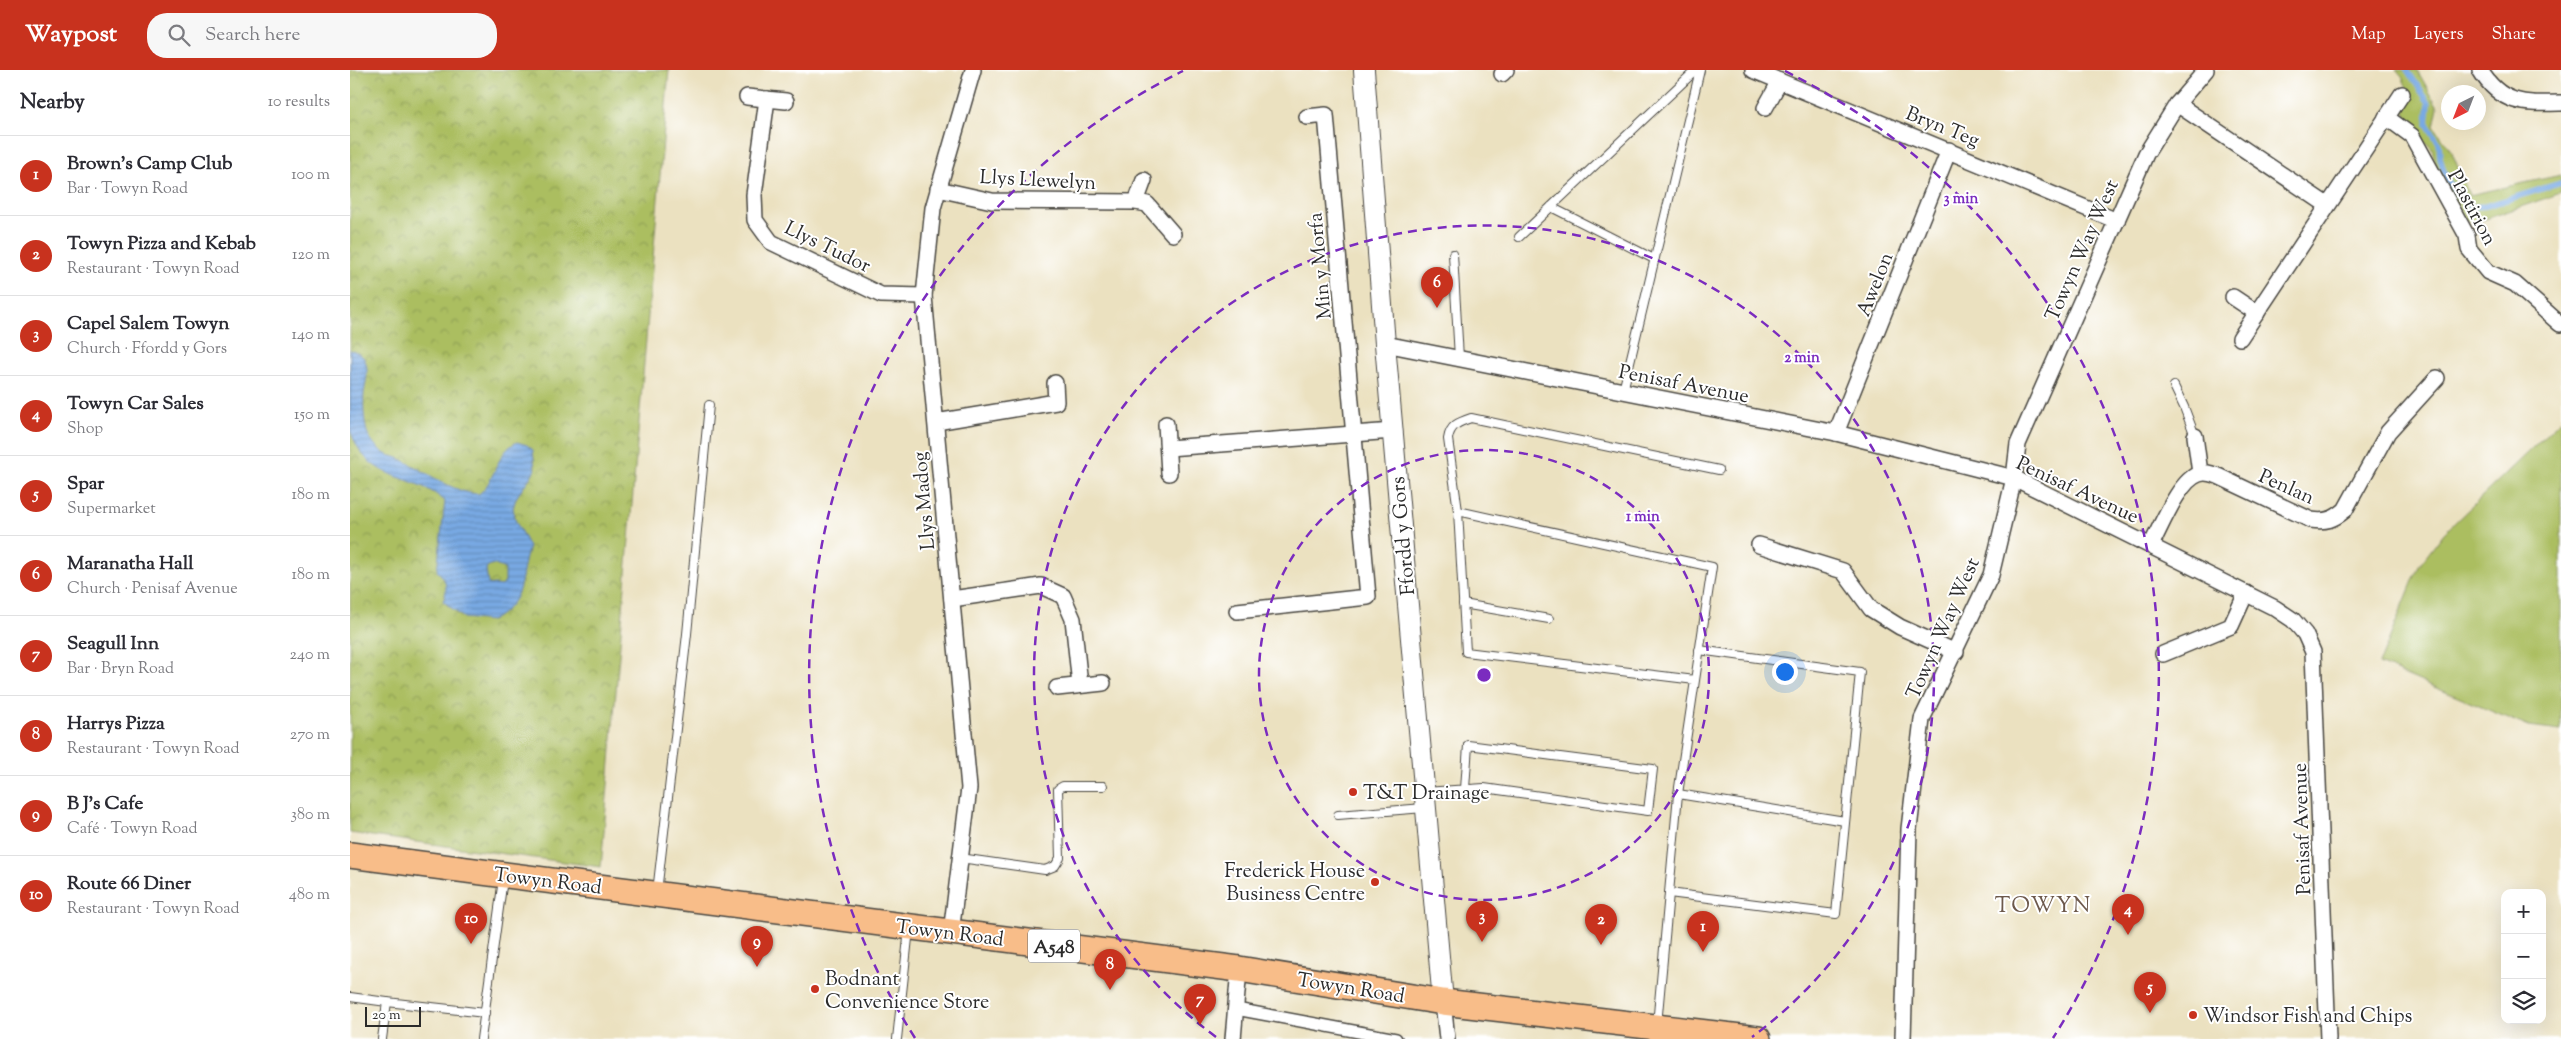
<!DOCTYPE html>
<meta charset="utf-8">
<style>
:root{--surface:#fff;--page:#f7f7f7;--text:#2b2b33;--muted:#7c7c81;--line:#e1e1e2;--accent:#c8321e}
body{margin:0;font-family:"Sorts Mill Goudy",serif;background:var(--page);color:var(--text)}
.controls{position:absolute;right:15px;bottom:15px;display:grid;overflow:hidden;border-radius:10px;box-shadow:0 5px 20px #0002}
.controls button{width:45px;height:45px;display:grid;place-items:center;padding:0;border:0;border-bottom:1px solid var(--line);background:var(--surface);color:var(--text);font:25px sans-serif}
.compass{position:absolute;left:2091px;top:15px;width:45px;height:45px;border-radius:50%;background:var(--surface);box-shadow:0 5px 20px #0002;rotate:222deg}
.scale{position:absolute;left:15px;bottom:12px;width:56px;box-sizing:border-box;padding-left:5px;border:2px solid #2b2b2b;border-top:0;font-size:14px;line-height:18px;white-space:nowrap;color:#2b2b2b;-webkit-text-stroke:4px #fff;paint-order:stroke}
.you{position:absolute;left:1434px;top:601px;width:18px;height:18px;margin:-12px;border:4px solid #fff;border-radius:50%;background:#1a73e8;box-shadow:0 0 0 8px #1a73e833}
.badge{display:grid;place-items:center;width:32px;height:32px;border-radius:50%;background:var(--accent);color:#fff;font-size:16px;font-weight:700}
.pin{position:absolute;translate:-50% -41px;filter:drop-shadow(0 1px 2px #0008)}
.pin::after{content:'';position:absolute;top:26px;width:18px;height:15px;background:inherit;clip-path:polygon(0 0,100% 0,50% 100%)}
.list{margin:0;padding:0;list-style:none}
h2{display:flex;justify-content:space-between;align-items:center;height:65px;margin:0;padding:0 20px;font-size:21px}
h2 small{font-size:16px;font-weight:400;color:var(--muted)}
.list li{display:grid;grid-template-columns:32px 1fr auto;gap:15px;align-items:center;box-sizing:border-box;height:80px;padding:0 20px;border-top:1px solid var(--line)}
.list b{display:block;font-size:19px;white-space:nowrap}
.list p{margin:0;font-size:16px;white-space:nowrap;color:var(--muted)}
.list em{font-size:16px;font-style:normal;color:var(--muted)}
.icon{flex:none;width:28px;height:28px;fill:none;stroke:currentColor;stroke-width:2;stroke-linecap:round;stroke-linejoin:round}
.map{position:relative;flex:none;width:2211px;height:969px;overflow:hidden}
header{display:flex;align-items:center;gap:30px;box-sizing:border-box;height:70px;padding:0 25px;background:var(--accent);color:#fff}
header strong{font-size:24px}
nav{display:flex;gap:28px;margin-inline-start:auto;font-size:18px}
.search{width:350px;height:45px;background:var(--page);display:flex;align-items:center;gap:12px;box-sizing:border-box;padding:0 18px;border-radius:20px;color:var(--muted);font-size:19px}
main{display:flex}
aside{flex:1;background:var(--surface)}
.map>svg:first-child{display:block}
.grass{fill:#abbe61;stroke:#6b7446}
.park{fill:url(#park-crowns);stroke:#6b7446}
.water{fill:url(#water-rules);stroke:#526a87;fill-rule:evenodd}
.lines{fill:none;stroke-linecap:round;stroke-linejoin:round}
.stream{stroke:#78a9e3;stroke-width:5.5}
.service-casing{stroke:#484641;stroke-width:10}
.pedestrian-casing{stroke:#484641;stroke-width:14}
.minor-casing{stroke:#484641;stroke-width:18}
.tertiary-casing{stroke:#484641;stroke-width:22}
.primary-casing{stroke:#484641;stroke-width:28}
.service{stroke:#fff;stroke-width:8}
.pedestrian{stroke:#fff;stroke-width:11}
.minor{stroke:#fff;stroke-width:15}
.tertiary{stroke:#fff;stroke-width:20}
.primary{stroke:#f8bd89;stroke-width:25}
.ring{fill:none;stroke:#7b2cbf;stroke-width:2.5;stroke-dasharray:9 6}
.poi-dot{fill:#c8321e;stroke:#fff;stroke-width:2}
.labels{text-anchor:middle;stroke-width:4;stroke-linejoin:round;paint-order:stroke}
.shield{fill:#fff;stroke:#6b6b6b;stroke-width:1}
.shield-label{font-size:19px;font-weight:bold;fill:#2b2b2b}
.street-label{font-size:20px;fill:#2b2b2b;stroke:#fff}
.poi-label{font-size:20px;fill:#2b2b2b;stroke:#fff;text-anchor:start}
.quarter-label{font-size:22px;letter-spacing:1px;fill:#6d594c;stroke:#fff}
.centre{fill:#7b2cbf;stroke:#fff;stroke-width:2.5}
.ring-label{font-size:15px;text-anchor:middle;font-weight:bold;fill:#7b2cbf;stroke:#fff;stroke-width:4;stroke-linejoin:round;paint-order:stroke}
</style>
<header>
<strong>Waypost</strong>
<div class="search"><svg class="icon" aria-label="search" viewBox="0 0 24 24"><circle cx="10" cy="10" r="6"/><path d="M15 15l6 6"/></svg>Search here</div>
<nav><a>Map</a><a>Layers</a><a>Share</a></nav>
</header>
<main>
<aside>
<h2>Nearby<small>10 results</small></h2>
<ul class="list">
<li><span class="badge">1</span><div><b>Brown's Camp Club</b><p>Bar · Towyn Road</p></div><em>100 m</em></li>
<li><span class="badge">2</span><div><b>Towyn Pizza and Kebab</b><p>Restaurant · Towyn Road</p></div><em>120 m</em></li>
<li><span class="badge">3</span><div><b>Capel Salem Towyn</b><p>Church · Ffordd y Gors</p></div><em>140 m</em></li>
<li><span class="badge">4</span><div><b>Towyn Car Sales</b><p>Shop</p></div><em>150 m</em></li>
<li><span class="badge">5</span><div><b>Spar</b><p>Supermarket</p></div><em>180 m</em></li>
<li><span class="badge">6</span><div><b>Maranatha Hall</b><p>Church · Penisaf Avenue</p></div><em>180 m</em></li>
<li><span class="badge">7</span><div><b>Seagull Inn</b><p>Bar · Bryn Road</p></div><em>240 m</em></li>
<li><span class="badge">8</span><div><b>Harrys Pizza</b><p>Restaurant · Towyn Road</p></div><em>270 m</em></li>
<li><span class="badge">9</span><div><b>B J's Cafe</b><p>Café · Towyn Road</p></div><em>380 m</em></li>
<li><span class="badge">10</span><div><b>Route 66 Diner</b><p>Restaurant · Towyn Road</p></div><em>480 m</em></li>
</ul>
</aside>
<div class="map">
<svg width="2211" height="969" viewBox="0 0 2211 969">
<defs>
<pattern id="park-crowns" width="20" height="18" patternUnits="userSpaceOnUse" patternTransform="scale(1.25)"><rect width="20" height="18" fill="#abbe61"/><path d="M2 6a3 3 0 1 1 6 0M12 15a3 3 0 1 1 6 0" fill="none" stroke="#8b9b50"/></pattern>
<pattern id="water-rules" width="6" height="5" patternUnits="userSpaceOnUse" patternTransform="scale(1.25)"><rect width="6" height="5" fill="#78a9e3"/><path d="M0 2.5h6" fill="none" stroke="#638ab8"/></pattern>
</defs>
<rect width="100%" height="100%" fill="#fff"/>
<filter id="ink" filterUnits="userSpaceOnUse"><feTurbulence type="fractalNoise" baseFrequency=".02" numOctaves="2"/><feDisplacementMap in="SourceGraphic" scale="10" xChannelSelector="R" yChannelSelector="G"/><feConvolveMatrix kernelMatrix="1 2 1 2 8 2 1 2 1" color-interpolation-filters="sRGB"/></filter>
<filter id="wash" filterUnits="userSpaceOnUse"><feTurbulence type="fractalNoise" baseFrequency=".0096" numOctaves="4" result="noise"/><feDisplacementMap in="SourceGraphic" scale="20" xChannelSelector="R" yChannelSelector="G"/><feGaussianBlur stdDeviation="1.12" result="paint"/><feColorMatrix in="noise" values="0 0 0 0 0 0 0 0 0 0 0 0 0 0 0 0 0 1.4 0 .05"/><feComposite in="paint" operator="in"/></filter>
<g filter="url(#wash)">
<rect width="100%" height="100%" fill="#ebe1c0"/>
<g class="grass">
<path d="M2046,0H2067L2088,37L2084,56L2102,82L2119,125L2211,105V123L2127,152L2115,151L2087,103L2082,79L2062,58L2056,46L2054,36L2061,26L2052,7Z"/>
<path d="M2211,350V661L2179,657L2029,594L2069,496L2094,463Z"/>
</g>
<path class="park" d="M0,0H319L251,797L0,763Z"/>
<path class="water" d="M0,280C23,285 17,306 14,323C13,335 14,351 17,362C20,370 27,378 34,383C38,386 43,386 48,388C71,398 104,424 129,424C147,409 145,383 167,372L177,375L183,380L185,400L166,428L163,438L166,452L179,477C168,510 177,530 141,551L114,548L93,531C98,519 97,509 87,501L95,431C58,399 18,415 0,359ZM143,494L155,499V512L152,516L138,514L136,500L138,496Z"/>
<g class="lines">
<path class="stream" d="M2057,0L2079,33L2077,54L2089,73L2090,88L2096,108L2110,129L2122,137L2136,136L2211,113"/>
</g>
</g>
<g filter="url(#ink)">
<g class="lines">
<defs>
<g id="service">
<path d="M1201,137L1304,189"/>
<path d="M1169,167L1346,0"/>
<path d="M1103,184L1109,288"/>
<path d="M1824,316L1834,337L1845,366"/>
<path d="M1273,321L1350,0"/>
<path d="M1108,441L1098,369C1100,355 1109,352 1121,348L1369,400"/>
<path d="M1113,534L1199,549"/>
<path d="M1075,722L1134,718L1298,741L1303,699L1118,675L1115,719"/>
<path d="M1328,724L1495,751"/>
<path d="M988,745L1074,738"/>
<path d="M610,788L695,800L705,796L710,788L708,719L713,716H753"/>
<path d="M307,822L337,564L359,335"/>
<path d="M1319,823L1486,844L1510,602L1349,580"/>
<path d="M0,927L37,932L32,969"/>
<path d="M37,932L135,943"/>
<path d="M1307,955L1328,724L1362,497L1108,441L1116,582L1345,610"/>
<path d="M131,969L153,809"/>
<path d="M547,969L559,859"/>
</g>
<path id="pedestrian" d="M886,939L1046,969"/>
<g id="minor">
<path d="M1403,0L1767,151"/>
<path d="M2130,0C2151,35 2174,34 2211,33"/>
<path d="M1152,4L1156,0"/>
<path d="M397,27L436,31"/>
<path d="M417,29L404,125L405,150L421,172L531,225L574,226"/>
<path d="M1827,34L1977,135"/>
<path d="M1415,38L1430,11"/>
<path d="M2036,47L2062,66L2117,166L2119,179L2138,202L2165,214L2210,254"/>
<path d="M588,119L642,131L786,132L797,134L823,164"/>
<path d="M786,132L794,110"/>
<path d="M1883,227L1907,243"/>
<path d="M1890,268L2052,24"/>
<path d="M1035,274L1486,363L1664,408L1925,538L1943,550L1955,564L1963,582L1978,969"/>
<path d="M586,352L706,332L705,313"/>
<path d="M816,354L819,403"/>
<path d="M1486,363L1599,80"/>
<path d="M1845,366L1850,403"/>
<path d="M818,378L1043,361"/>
<path d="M1409,475L1493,501L1521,539L1550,557L1606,582"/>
<path d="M1801,475C1811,457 1829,410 1849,404C1856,401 1862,404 1868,406L1961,450C1976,452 1983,450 1995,440L2038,362L2087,308"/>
<path d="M602,529L691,516L713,526L723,549L730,615"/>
<path d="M887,541L1018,527L976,45L957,47"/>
<path d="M1813,584L1881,556L1896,523"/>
<path d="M707,618L753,613"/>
<path d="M601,863L619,718L574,226L583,138L623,0"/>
<path d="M1093,932L1097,969"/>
<path d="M883,969L889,899"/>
<path d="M1553,969L1559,759L1572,649L1641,505L1664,408L1668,374L1796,84L1827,34L1856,0"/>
</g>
<path id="tertiary" d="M1014,0L1035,274L1093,932"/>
<path id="primary" d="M0,785L889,899L1093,932L1408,969"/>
</defs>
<use href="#service" class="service-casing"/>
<use href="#pedestrian" class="pedestrian-casing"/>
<use href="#minor" class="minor-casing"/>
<use href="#tertiary" class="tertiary-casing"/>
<use href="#primary" class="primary-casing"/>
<use href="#service" class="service"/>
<use href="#pedestrian" class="pedestrian"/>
<use href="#minor" class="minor"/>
<use href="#tertiary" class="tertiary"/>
<use href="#primary" class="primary"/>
</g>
</g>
<g class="ring">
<circle cx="1134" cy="605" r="225"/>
<path d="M866 967A450 450 0 1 1 1402 967"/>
<path d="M565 968A675 675 0 0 1 833 1M1435 1A675 675 0 0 1 1703 968"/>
</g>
<g class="poi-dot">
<circle cx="1003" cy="722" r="5"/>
<circle cx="1025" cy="812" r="5"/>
<circle cx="465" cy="919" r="5"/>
<circle cx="1843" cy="945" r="5"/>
</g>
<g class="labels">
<rect class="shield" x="678" y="859.5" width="52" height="33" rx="4"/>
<g class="shield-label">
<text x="704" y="883">A548</text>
</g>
<g class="street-label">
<text transform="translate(1593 56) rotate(22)" y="7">Bryn Teg</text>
<text transform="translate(688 109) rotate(3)" y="7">Llys Llewelyn</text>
<text transform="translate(2123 137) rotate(62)" y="7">Plastirion</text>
<text transform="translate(478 176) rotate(26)" y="7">Llys Tudor</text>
<text transform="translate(1731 180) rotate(-66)" y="7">Towyn Way West</text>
<text transform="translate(969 196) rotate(-95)" y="7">Min y Morfa</text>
<text transform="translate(1524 214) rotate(-68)" y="7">Awelon</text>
<text transform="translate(1334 313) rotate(11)" y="7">Penisaf Avenue</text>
<text transform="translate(1937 416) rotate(24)" y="7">Penlan</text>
<text transform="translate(1728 419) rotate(25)" y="7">Penisaf Avenue</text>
<text transform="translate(573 431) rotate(-95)" y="7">Llys Madog</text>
<text transform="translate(1052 466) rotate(-95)" y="7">Ffordd y Gors</text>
<text transform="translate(1592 558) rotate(-66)" y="7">Towyn Way West</text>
<text transform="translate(1951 759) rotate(-92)" y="7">Penisaf Avenue</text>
<text transform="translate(198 810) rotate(7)" y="7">Towyn Road</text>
<text transform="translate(600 862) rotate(7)" y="7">Towyn Road</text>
<text transform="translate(1001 917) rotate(9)" y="7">Towyn Road</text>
</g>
<g class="poi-label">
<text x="1013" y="729">T&amp;T Drainage</text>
<text x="1015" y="807" text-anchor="end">Frederick House<tspan x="1015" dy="23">Business Centre</tspan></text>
<text x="475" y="915">Bodnant<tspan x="475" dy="23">Convenience Store</tspan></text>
<text x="1853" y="952">Windsor Fish and Chips</text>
</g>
<g class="quarter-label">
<text x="1693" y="842">TOWYN</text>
</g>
</g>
<circle cx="1134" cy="605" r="8" class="centre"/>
<g class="ring-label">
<text x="1611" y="133">3 min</text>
<text x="1452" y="292">2 min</text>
<text x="1293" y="451">1 min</text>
</g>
</svg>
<div class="controls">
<button>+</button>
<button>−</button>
<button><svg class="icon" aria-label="layers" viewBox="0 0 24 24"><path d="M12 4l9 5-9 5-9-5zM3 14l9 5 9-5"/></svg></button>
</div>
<svg class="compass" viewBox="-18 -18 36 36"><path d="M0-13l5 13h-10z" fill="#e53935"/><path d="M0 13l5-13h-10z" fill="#7c7c81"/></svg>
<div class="scale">20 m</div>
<div class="you"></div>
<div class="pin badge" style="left:1353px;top:882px">1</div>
<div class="pin badge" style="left:1251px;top:875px">2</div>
<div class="pin badge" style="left:1132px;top:872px">3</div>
<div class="pin badge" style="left:1778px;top:865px">4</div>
<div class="pin badge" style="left:1800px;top:943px">5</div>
<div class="pin badge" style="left:1087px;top:238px">6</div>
<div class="pin badge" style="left:850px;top:955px">7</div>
<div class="pin badge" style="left:760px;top:920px">8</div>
<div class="pin badge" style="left:407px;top:897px">9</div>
<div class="pin badge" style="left:121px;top:874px">10</div>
</div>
</main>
